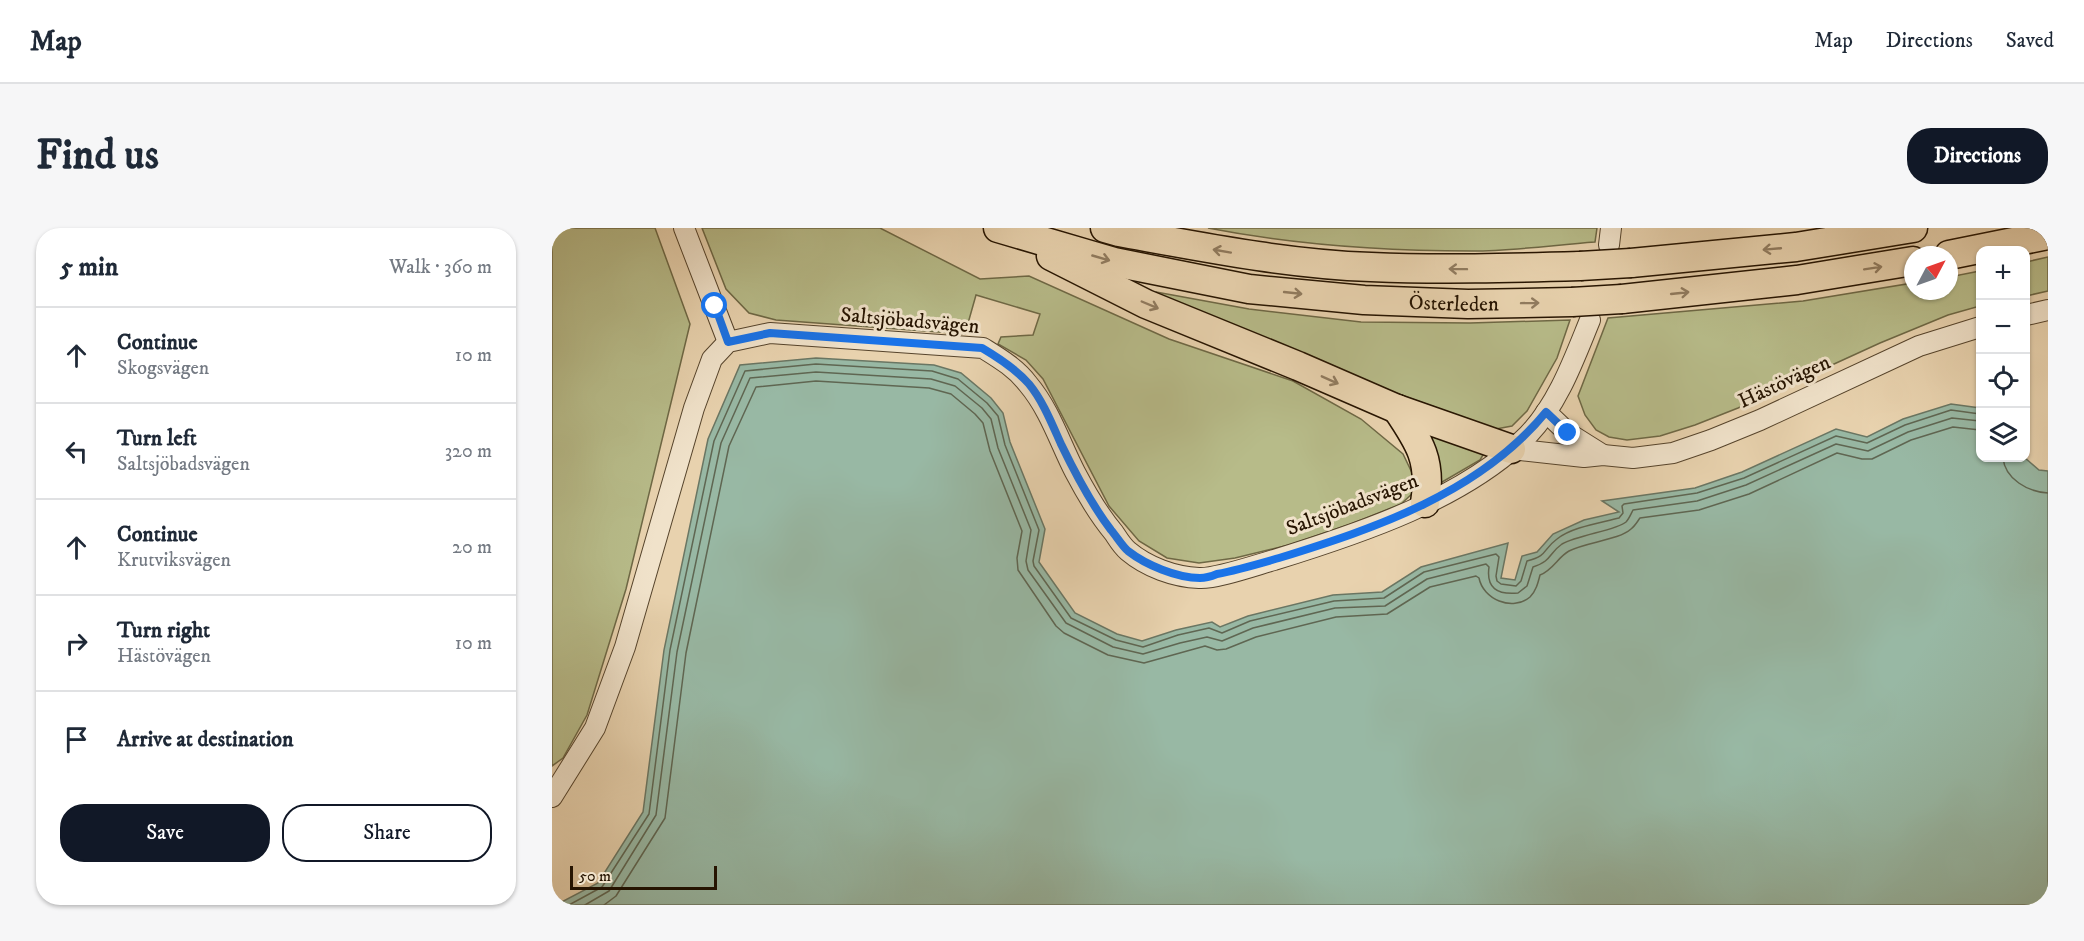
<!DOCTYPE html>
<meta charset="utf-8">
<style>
:root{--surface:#fff;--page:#f6f6f7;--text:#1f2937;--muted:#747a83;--line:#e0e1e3;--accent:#111827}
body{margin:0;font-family:"IM FELL DW Pica",serif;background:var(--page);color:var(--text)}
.controls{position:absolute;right:18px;top:18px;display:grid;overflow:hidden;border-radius:12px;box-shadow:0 2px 4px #0004}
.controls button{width:54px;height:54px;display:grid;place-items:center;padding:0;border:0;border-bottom:2px solid var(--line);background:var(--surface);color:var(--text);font:30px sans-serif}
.compass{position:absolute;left:1352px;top:18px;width:54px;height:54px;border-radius:50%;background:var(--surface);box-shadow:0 2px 4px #0004;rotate:49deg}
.scale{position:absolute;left:18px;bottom:15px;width:147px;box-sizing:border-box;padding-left:6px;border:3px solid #261401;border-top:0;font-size:16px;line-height:21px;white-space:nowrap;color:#261401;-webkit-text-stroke:4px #f0e2ca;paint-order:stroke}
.stop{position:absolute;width:18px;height:18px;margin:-14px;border:4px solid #1a73e8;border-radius:50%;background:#fff}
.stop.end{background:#1a73e8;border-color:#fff;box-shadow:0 2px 6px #0008}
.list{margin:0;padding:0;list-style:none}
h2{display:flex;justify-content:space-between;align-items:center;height:78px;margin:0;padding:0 24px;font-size:26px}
h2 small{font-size:20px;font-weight:400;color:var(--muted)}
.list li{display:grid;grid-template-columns:39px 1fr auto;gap:18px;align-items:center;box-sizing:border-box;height:96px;padding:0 24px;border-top:2px solid var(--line)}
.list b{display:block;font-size:22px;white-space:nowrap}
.list p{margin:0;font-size:20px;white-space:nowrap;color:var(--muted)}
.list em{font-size:20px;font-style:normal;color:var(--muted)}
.actions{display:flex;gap:12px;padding:18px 24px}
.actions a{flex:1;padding:14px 0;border:2px solid var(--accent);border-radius:24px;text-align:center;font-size:21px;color:var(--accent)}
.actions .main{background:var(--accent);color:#fff}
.icon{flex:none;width:33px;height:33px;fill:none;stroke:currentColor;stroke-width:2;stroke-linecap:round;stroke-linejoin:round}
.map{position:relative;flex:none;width:1496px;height:677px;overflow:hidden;border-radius:24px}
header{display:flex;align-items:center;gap:36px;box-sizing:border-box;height:84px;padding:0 30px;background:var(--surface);border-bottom:2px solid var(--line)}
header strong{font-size:28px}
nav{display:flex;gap:33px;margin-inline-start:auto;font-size:21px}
.intro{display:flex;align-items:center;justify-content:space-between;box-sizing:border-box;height:144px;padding:0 36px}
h1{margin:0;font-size:42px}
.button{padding:15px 27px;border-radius:24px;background:var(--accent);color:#fff;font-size:21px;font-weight:700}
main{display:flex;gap:36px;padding:0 36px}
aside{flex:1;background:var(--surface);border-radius:24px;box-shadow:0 2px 4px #0004}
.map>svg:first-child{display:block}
.green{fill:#b7bb89;stroke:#6e6845;stroke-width:1.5}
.water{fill:#98b8a4;stroke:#6a7663;stroke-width:1.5}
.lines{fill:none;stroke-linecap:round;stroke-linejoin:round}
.shore{stroke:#5f6652;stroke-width:1.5}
.minor-casing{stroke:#56442c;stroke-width:22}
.highway-casing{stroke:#261401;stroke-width:31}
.minor{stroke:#f0e2ca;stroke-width:20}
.highway{stroke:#e8d2ae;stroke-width:28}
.highway-bridge-casing{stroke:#261401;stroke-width:31;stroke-linecap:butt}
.highway-bridge{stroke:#e8d2ae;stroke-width:28}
.oneway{stroke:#917c60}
.route{stroke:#1a73e8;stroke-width:8}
.labels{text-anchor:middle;stroke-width:6;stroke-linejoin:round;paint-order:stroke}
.street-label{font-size:21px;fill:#261401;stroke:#f0e2ca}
</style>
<header>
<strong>Map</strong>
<nav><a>Map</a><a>Directions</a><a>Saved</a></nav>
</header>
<div class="intro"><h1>Find us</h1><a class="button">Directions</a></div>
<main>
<aside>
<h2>5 min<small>Walk · 360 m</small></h2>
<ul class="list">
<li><svg class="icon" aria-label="ahead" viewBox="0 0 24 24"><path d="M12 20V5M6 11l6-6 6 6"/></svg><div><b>Continue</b><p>Skogsvägen</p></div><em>10 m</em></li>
<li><svg class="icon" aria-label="left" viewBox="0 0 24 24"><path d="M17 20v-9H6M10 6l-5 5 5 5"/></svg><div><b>Turn left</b><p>Saltsjöbadsvägen</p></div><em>320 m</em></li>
<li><svg class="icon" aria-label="ahead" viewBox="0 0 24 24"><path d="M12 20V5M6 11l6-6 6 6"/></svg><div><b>Continue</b><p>Krutviksvägen</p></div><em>20 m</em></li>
<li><svg class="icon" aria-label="right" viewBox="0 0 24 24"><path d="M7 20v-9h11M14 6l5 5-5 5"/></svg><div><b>Turn right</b><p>Hästövägen</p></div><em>10 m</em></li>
<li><svg class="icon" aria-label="arrive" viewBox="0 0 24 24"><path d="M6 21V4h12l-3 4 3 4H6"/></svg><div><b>Arrive at destination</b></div></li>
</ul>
<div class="actions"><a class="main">Save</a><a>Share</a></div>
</aside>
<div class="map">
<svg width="1496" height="677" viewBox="0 0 1496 677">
<rect width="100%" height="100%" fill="#e8d2ae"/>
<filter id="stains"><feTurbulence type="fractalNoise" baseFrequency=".00333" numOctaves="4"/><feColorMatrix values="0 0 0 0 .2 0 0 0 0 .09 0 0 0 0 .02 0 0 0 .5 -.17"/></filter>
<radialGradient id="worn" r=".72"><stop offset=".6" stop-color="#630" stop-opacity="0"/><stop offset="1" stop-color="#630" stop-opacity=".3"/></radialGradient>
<g class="green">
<path d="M0,0H103L138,96L74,361L35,487L11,530L0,538Z"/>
<path d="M150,0H328L428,51L477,48L617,111L741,153L809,191L851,226L863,251L861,265L849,276L799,296L737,317L683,330L647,335L615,330L587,313L557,278L491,151L474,132L446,116L449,109L481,107L488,86L424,67L413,106L224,92L197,85L174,61Z"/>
<path d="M656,0H1045L1043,14C1002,17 960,23 920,23C831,23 743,17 656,0Z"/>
<path d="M1496,29V63L1474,68V34Z"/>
<path d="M1428,43V78L1396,87L1328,115L1186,180L1143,197L1108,208L1075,212L1057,209L1044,202L1033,187L1026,168L1056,90L1251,73L1361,55V63H1397V49Z"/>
<path d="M604,64L697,81L809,94L918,95L1018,92L1005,130L975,183L960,198L944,201L835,162L602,68Z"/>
<path d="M871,202L928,223L931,227L928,232L885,257Z"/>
</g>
<path class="water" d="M264,130L382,137L409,145L439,170L451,185L458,214L493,301L487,334L523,385L565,406L590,413L624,402L660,394L668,399L696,388L781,367L830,364L869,339L956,315L949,350L963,352L970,328L985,324L1001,306L1032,292L1067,284L1050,273L1143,260L1190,244L1284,201L1315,209L1351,191L1399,176L1428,180V230H1473L1487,242L1496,243V677H4L46,655L91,584L112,422L156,211L188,137Z"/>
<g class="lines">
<g class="shore">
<path d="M1451,230C1453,251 1476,264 1496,265"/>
<path d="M17,677L50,659L97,586L118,422L162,213L193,143L264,136L380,143L406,151L435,175L446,188L453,217L487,302L481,333L482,338L519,390L564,412L591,419L626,407L657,400L670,405L698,393L782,373L832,370L872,344L944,326L947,329L944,348L945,353L949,356L964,358L969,353L975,333C997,327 990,322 1005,311C1020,299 1048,295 1067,290L1071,285L1070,278L1072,276L1145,265L1192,250L1284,208L1315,215L1353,197L1399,182L1428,186"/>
<path d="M33,677L57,663L104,587L125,424L169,215L198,150L264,144L379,151L403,158L430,180L439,191L446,220L479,302L474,333L476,342L514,395L561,419L591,426L628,415L655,409L670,413L701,400L783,380L833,378L875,351L934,336L937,339C934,360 945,367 966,365L975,358L981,339C1000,333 997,325 1010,316C1026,307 1065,302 1074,294C1077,291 1079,286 1081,282L1145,273L1194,257L1284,216L1316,223L1356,204L1400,190L1428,193"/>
<path d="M52,677L64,668L113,590L134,425L177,218L204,159L264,153L377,160L399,166L423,186L431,195L438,223L470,303L465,330L466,342L504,398L512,405L556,427L592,435L653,418L665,422L674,421L704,409L784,389L835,386L878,359L924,348L927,350C931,371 960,384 978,369C984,363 986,355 988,347C1001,342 1006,329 1017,323C1034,314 1067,312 1079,301C1083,298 1085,294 1088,290L1147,282L1197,266L1285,225L1310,231H1320L1359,212L1401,199L1428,202"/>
</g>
<defs>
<g id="minor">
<path d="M132,0L176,114"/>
<path d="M1057,17L1059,0"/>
<path d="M1474,87L1496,82"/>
<path d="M994,184L1016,205L1051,227"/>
<path d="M959,221L1032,229L1051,227L1081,230L1121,225L1159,212L1208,192L1367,118L1428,99"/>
<path d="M0,569L43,500L73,419L142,180L160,131L176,114L218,105L431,120C447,130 464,140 476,156C498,182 508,215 523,244C534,265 547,287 562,305C566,311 570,318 576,323C595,339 622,349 647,350C664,351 704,337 722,332C806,306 913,271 976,207C1006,176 1022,131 1038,92"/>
</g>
<g id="highway">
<path id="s1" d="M446,0L562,34L697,61L812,72L916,76L1020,74"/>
<path d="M553,0L567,4C650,19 734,36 819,39C888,42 958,40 1028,38"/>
<path d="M1397,27L1496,7"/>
<path d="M499,28L594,76L746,138L845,181L959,221"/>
<path d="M1079,35L1244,19L1361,0"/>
<path d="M1070,71L1245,52L1361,33"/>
<path d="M845,181C868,215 880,233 873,275"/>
</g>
</defs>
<use href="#minor" class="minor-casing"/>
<use href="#highway" class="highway-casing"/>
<use href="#minor" class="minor"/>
<use href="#highway" class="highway"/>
<defs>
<g id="highway-bridge">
<path d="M1028,38L1079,35"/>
<path d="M1020,74L1070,71"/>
</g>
</defs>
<use href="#highway-bridge" class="highway-bridge-casing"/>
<use href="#highway-bridge" class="highway-bridge"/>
</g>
<defs><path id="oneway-shaft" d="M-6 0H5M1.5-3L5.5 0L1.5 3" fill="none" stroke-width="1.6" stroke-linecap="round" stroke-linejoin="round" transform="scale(1.5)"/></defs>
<g class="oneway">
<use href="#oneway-shaft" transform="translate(1220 21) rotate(175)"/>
<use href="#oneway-shaft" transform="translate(670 23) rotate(-170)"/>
<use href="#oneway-shaft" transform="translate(549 30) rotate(16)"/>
<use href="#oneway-shaft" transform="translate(1321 40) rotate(-9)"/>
<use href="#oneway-shaft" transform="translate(906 41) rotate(-179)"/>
<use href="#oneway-shaft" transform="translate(741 65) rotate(6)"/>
<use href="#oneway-shaft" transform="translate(1128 65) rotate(-6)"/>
<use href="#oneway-shaft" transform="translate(978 75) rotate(-1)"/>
<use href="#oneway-shaft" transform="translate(598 77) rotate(23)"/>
<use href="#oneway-shaft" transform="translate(778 152) rotate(24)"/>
</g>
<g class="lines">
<path class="route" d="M163,78L176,114L218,105L430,120C447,130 464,141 477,156C491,173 500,196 509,216C523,245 539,276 559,302C565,309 570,318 576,323C594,337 625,350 648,350C653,350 660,348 665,346C686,342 706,336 727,330C824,300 928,265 994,184L1016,205"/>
</g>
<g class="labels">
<g class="street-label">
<text dy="7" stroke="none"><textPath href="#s1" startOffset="464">Österleden</textPath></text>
<text transform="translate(358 92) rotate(5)" y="7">Saltsjöbadsvägen</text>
<text transform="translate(1232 153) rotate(-25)" y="7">Hästövägen</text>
<text transform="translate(800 276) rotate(-21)" y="7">Saltsjöbadsvägen</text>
</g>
</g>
<rect width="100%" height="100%" filter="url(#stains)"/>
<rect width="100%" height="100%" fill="url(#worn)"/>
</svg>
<div class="controls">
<button>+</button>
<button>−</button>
<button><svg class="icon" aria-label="locate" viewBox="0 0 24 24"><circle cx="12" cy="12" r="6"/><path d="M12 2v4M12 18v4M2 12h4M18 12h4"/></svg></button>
<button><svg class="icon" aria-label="layers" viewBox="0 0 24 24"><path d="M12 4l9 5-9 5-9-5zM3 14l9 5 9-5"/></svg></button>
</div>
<svg class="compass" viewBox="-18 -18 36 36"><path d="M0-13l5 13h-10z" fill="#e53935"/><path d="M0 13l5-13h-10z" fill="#747a83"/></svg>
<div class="scale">50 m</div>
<div class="stop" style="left:163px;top:78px"></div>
<div class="stop end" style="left:1016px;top:205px"></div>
</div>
</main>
